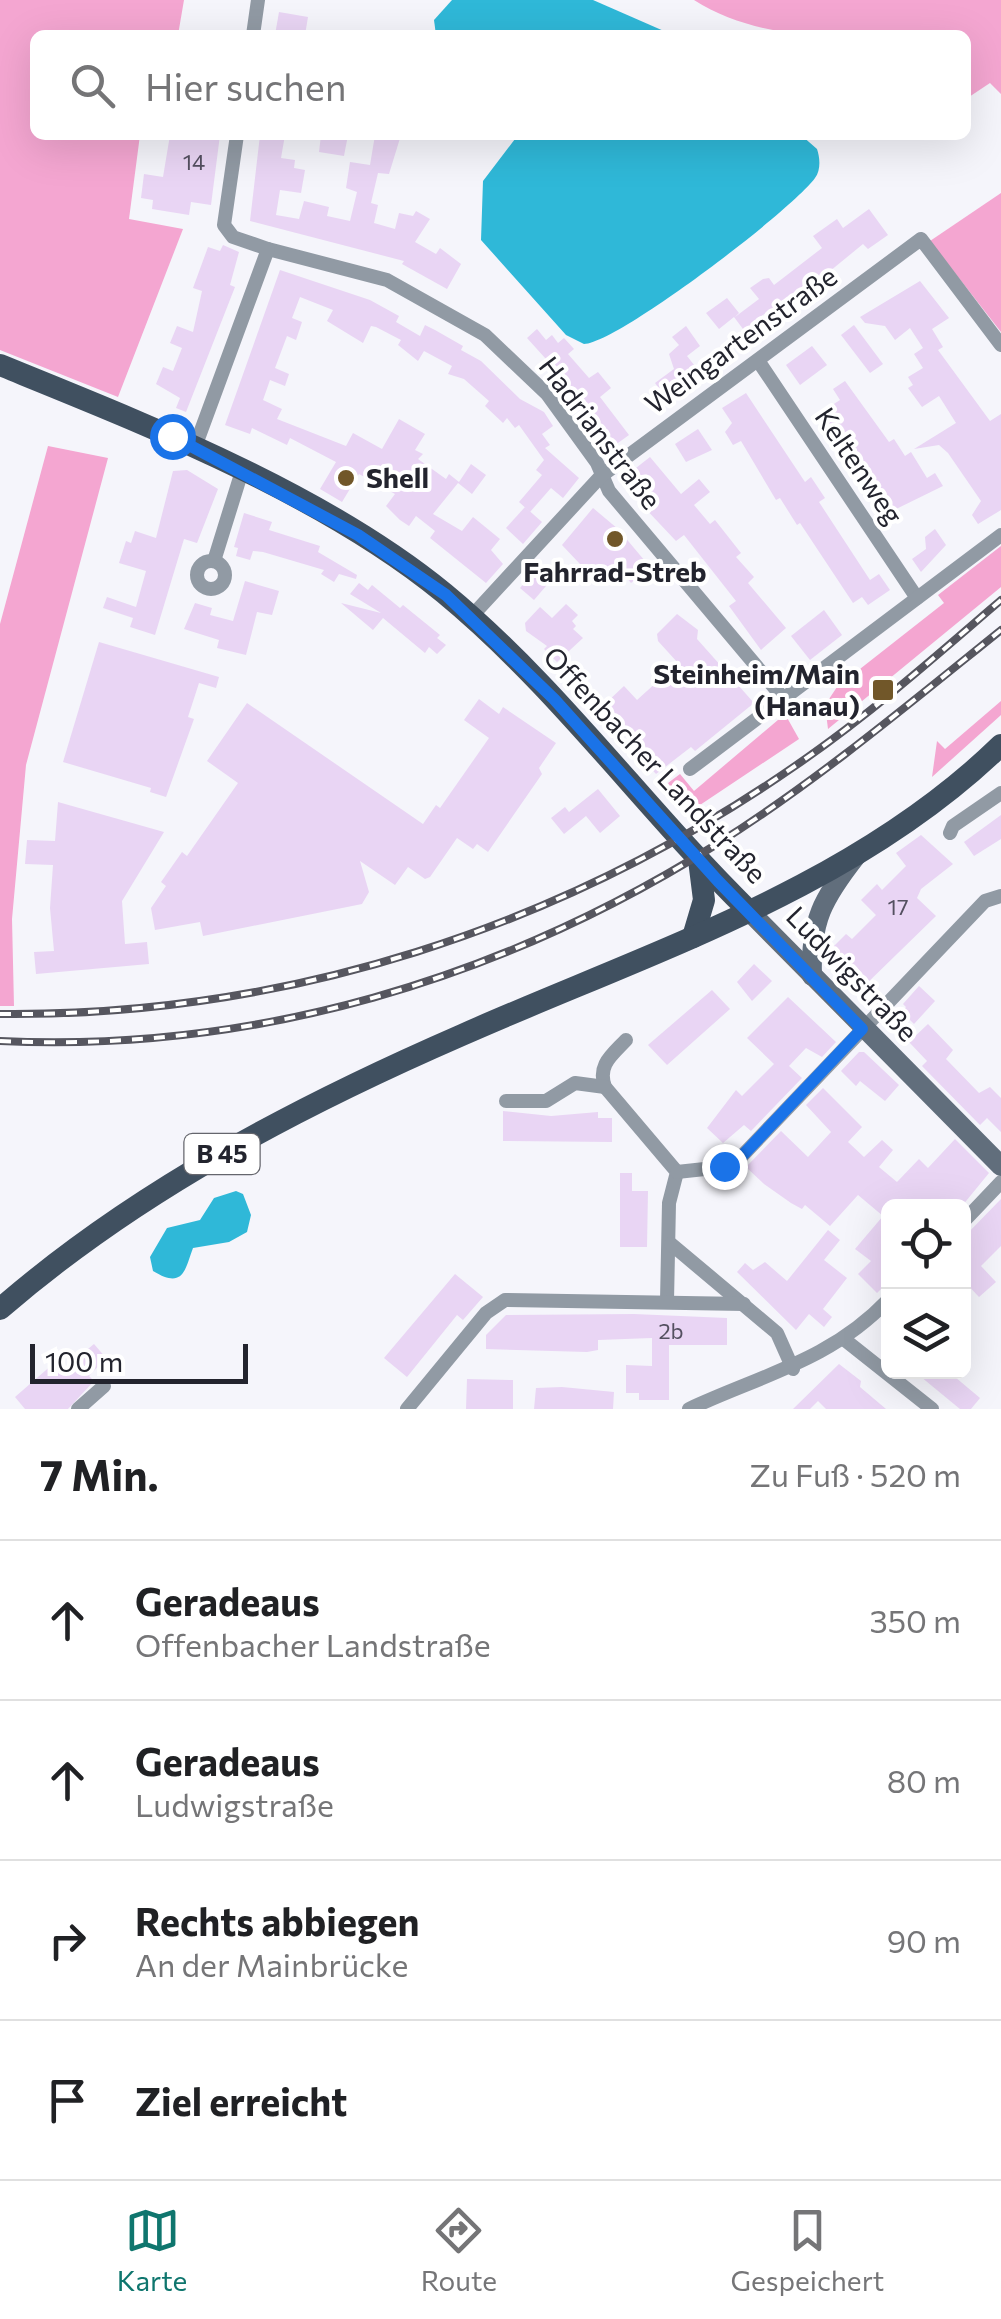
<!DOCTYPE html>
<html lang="de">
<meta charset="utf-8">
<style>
:root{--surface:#fff;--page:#f2f2f2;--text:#202124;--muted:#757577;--line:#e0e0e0;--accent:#0f766e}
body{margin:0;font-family:Commissioner,sans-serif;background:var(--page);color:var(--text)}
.controls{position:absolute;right:30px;bottom:30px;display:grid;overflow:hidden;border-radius:15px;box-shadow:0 10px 40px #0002}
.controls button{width:90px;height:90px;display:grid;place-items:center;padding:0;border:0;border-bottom:2px solid var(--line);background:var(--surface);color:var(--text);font:50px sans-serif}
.scale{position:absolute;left:30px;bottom:25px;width:218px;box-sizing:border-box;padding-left:10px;border:5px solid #23242e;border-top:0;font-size:28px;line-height:35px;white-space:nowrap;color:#23242e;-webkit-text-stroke:8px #fff;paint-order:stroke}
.stop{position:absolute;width:30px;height:30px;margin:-22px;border:8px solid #1a73e8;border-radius:50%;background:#fff}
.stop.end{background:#1a73e8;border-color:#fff;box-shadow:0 2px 10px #0008}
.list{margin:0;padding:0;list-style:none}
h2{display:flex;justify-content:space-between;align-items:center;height:130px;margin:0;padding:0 40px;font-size:42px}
h2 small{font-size:32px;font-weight:400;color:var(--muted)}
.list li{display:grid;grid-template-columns:65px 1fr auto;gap:30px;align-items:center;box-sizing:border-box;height:160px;padding:0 40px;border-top:2px solid var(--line)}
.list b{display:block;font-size:38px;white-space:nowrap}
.list p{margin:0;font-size:32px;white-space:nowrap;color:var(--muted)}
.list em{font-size:32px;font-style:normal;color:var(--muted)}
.icon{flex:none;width:55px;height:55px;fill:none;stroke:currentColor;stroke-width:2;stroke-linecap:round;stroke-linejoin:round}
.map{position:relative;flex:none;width:1001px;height:1409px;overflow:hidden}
.search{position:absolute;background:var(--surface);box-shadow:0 10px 40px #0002;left:30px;right:30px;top:30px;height:110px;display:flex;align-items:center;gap:25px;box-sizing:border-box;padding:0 35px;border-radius:15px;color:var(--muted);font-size:38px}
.sheet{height:770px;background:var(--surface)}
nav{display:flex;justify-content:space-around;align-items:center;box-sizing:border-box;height:140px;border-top:2px solid var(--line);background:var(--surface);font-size:28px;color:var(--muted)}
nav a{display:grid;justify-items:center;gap:5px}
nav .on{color:var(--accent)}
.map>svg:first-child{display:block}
.green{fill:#f4a6d1}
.water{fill:#2fb8d8}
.building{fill:#e9d5f4}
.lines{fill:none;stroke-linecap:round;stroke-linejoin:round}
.minor{stroke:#919aa4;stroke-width:14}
.secondary{stroke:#616e7c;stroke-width:20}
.primary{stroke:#405060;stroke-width:22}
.rail-casing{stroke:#56565f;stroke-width:8}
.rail{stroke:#fff;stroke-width:4;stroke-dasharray:11;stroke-linecap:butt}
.route{stroke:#1a73e8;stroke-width:12}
.poi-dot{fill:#715729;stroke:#fff;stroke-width:4}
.labels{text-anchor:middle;stroke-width:8;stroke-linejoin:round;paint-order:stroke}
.number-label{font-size:22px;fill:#545060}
.shield{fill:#fff;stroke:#65666d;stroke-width:2.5}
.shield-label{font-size:25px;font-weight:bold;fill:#23242e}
.street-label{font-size:28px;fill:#23242e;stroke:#fff}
.poi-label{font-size:28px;font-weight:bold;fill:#23242e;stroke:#fff;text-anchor:start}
</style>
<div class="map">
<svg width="1001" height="1409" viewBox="0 0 1001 1409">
<rect width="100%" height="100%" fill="#f5f5fb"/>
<g class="green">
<path d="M0,0H184L178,35H35V135H140L129,219L183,229L118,397L0,350Z"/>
<path d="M694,0H1001V94L990,83L966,99V35C877,35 773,50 694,0Z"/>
<path d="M1001,193V332L930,241Z"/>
<path d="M48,446L108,458L26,765L12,919L14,1006H0V624Z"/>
<path d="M1001,546V587L828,729L825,705L837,687L944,603L938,595Z"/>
<path d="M1001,701V715L932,777L937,741L945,749Z"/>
<path d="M785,714L799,739L688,813L668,783L680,774L694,791Z"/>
</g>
<g class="water">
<path d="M452,0H593L673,35H436L434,20Z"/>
<path d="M518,135H801L817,149C820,158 821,170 815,178C792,210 618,343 584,344L566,335L481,240L483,181Z"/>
<path d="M236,1191L243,1194L251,1215L247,1232L229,1242L193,1248C185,1269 184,1290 153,1271L150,1257L167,1228L200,1220L214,1198Z"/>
</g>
<g class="building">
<path d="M279,12L308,17L305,35H275Z"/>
<path d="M170,135H220L211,205L191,202L189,215L152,209L153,200L141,198L144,174L163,177Z"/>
<path d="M260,135H285L281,158L295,160L294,168L305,170L301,193L280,190L276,215L299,219L304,201L329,207L327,216L350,221L357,192L346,188L350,162L370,165L375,135H401L389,174L378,173L371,203L378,205L374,223L395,229L399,213L413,216L416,211L430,219L415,242L436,254L440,248L461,264L447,289L402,264L404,261L250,221Z"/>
<path d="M321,135H348L344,156L319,152Z"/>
<path d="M869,209L888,235L868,249L863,244L824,276L755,320L758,324L746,333L734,317L719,329L706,313L727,298L739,313L735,317L759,299L750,288L763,279L769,278L774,285L822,248L813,236L837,219L843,228Z"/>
<path d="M223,245L239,252L230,285L235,287L186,412L176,408L180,398L156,384L163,367L173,371L182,348L170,343L177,326L193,332L202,291L193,288L208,247L220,251Z"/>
<path d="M280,270L370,300L399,316L396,322L420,336L425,325L435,330L463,346L461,350L481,361L520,399L544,412L553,426L542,434L550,445L545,448L579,478L563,498L551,488L530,512L519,502L542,475L536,470L544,460L519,425L515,428L507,418L503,423L485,406L489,401L464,379L448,374L452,366L424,351L418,361L398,345L401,340L376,327L371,326L363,343L327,321L333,310L300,297L292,318L302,322L296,340L287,336L275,368L289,374L285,386L270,380L263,400L282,409L277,419L346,446L353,433L382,449L399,419L425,434L415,450L423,454L418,459L446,479L449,474L459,482L471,464L486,475L472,494L458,483L433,514L462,531L473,517L500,539L491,550L503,564L486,583L430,538L435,531L416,516L409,526L400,520L386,506L395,494L359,474L342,502L320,489L336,462L290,438L287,445L252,428L250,434L225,425Z"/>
<path d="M920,281L949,318L932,329L943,347L938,350L990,421L1001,414V510L978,524L972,515L981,501L948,453L939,445L914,449L956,423L939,396L922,407L908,388L913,385L908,377L923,368L914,354L923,348L910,328L895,340L885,326L865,323L860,317Z"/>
<path d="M854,325L883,364L870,373L841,335Z"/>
<path d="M686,326L700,346L687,356L698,370L679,384L687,393L655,412L648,400L662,392L655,383L674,369L669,354L679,345L672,337Z"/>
<path d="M537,329L546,340L552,335L558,343L564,338L574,349L568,354L589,378L598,372L611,388L600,397L629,435L611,448L586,415L592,410L527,338Z"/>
<path d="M812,346L827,365L800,385L786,365Z"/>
<path d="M845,381L889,442L894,439L905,456L911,452L927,478L935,473L943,486L888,513L821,418L820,413L840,400L833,389Z"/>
<path d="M746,393L805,482L811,477L825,498L819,502L870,580L879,574L890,590L868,605L862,597L853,603L800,523L797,525L780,498L776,500L741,441L733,445L725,432L732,423L722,408Z"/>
<path d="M698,429L712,450L686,462L675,444Z"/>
<path d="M650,457L681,494L699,479L710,492L694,505L710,524L715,520L741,553L736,557L754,577L748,583L786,628L761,650L729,606L736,601L684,535L676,541L642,505L647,501L627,475Z"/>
<path d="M187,470L218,489L197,543L184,539L155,635L130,627L133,618L103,608L107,597L136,607L146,571L119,563L126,541L131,543L135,531L156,538L173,471Z"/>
<path d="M525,507L542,522L523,544L506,528Z"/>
<path d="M593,508L618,529L650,567L631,583L617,566L597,582L562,545Z"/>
<path d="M244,513L272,522L269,530L320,546L318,552L357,575L356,579L339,574L334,582L321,574L324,570L263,552L253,551L250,560L236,556L238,548L234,547Z"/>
<path d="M935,529L946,545L921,572L912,559L926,549L925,537Z"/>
<path d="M538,567L552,579L534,600L520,588Z"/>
<path d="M245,581L279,591L272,615L257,612L246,655L217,648L219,640L184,629L195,603L212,608L210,615L233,621Z"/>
<path d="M359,583L368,590L372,585L400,608L403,605L440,635L437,638L446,645L437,654L429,647L425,653L383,618L373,630L341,603L381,613L350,594Z"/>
<path d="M566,604L578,615L572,621L576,626L573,629L583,638L557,662L544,649L547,646L526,631L525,623L540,607L552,618Z"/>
<path d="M824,610L842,635L810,660L791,636Z"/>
<path d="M677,614L698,630L697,639L754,703L695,751L691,747L656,774L645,762L649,752L605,704L624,686L637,700L678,663L658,641L657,634Z"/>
<path d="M99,642L219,677L216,688L199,683L188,717L194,719L166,797L150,792L151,788L63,762Z"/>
<path d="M479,699L499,714L503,707L556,743L539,768L542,774L488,852L477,844L473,849L457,838L430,877L425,879L408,867L395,885L360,861L369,892L362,904L203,936L200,922L155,930L151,908L166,886L161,882L182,852L187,856L238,783L207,761L247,703L423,824L436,805L440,808L489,738L464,720Z"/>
<path d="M598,789L620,816L600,833L586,816L564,834L551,818L565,807L569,812Z"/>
<path d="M58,802L164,832L122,901L125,944L147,942L149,964L36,974L34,952L54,951L50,908L53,865L25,864L27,840L55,841Z"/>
<path d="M1001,815V839L974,856L964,842Z"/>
<path d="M921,835L953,864L921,889L917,898L936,916L859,991L838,971L847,963L832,948L846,934L852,939L876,915L861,900L877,884L882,890L906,866L896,853Z"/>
<path d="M754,964L772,981L752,1001L737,982Z"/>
<path d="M919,986L935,1001L914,1024L902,1012L906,1007L903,1004Z"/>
<path d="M712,990L730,1009L667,1065L648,1045Z"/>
<path d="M788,997L836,1042L822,1057L806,1048L789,1066L802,1078L751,1131L744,1125L723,1143L707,1128L736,1090L742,1096L774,1064L747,1038Z"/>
<path d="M928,1024L953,1050L946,1059L979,1093L990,1087L1001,1098V1132L987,1118L980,1125L922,1066L927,1061L909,1042Z"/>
<path d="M859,1052H864L899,1085L885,1101L860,1081L856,1086L841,1071Z"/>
<path d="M823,1088L862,1127L848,1142L864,1157L882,1140L893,1150L879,1167L897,1182L919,1159L928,1168L955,1139L989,1173L962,1206H888V1244L881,1258L888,1265V1282L877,1293L858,1274L871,1261L855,1249L883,1216L858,1195L830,1226L805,1205L802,1209L791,1203L764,1184L746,1167L781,1131L808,1157L831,1132L806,1105Z"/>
<path d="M503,1111L551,1116L598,1112V1118H612V1142L503,1141Z"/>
<path d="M620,1173H632V1191H648L647,1247H620Z"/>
<path d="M1001,1199V1246L981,1266L996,1282L979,1297L964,1281V1237Z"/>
<path d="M828,1230L840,1240L824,1260L847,1278L823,1309L832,1317L824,1327L809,1314L796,1330L737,1272L745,1263L753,1270L765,1262L787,1281Z"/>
<path d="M455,1274L483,1297L463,1320L457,1315L407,1377L384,1358Z"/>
<path d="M634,1314L727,1318V1345H669V1400H639V1393H626V1365L652,1366V1338L598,1340V1350L587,1352L486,1349V1335L506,1315Z"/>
<path d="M94,1344L106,1358L89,1376L94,1381L68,1409H25L15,1397L53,1364L59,1373Z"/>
<path d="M839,1364L861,1381L860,1387L886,1409H826L818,1401L810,1409H793Z"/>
<path d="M915,1372H949L980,1398L971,1409H960Z"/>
<path d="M467,1379L513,1380V1409H466Z"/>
<path d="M562,1387L614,1392L613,1409H534L536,1388Z"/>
</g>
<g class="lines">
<g class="minor">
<path d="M253,35L258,0"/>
<path d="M268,249L387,280L485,335L547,394L597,463L609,491L784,699"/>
<path d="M759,362L917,598"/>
<path d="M195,447L268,249L233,237L224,225L237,135"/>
<circle cx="211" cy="575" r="14"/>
<path d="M214,561L242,471"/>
<path d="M471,617L601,476L921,239L1001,345"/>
<path d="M690,769L1001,535"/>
<path d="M950,833L953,826L1001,793"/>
<path d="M626,1040C612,1055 597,1065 605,1087L677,1172L669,1203L667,1301"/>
<path d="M506,1101H546L575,1083L605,1087"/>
<path d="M677,1172L714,1168L741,1157L985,901L1001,896"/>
<path d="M964,1221L1001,1182"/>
<path d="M671,1244L777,1333L793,1369"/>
<path d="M845,1340L932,1409"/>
<path d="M78,1409L104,1386"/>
<path d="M407,1409L486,1313L505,1300L744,1304"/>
<path d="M689,1409C762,1375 831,1360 888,1300"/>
</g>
<g class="secondary">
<path d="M749,911L1001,1166"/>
<path d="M812,976C810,921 823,898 856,856"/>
</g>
<g class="primary">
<path d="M0,365C145,424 322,493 444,593C558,687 644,808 749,911"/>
<path d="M693,937L704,900L699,860"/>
<path d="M0,1309C136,1191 299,1106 462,1035C647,953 853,889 1001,745"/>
</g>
<defs>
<g id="rail">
<path d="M0,1014C285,1017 561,928 795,766C868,716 934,658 1001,600"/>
<path d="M0,1041C255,1053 502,979 717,844C817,781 909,704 1001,630"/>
</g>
</defs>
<use href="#rail" class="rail-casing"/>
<use href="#rail" class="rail"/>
</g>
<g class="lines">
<path class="route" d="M172,436L358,535L446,595L554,699L718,881L862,1029L741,1157L724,1166"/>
</g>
<g class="poi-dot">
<circle cx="346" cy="478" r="10"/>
<circle cx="615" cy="539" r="10"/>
<rect x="871" y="678" width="24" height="24" rx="5"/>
</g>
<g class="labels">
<g class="number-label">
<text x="194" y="170">14</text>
<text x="898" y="915">17</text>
<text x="671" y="1339">2b</text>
</g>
<rect class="shield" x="184.5" y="1134" width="75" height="40" rx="8"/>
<g class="shield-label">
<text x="222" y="1163">B 45</text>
</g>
<g class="street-label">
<text transform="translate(741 340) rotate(-36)" y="10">Weingartenstraße</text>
<text transform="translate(600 433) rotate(53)" y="10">Hadrianstraße</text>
<text transform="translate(859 466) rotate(56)" y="10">Keltenweg</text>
<text transform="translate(655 765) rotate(47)" y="10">Offenbacher Landstraße</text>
<text transform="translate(852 974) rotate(46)" y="10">Ludwigstraße</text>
</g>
<g class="poi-label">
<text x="366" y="488">Shell</text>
<text x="615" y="582" text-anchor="middle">Fahrrad-Streb</text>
<text x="860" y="684" text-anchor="end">Steinheim/Main<tspan x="860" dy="32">(Hanau)</tspan></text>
</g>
</g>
</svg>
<div class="controls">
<button><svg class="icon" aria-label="locate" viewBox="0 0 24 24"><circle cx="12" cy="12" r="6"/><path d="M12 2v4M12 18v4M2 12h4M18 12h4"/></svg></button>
<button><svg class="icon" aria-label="layers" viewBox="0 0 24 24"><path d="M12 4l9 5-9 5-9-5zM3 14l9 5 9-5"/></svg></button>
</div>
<div class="scale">100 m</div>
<div class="stop" style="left:172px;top:436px"></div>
<div class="stop end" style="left:724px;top:1166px"></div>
<div class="search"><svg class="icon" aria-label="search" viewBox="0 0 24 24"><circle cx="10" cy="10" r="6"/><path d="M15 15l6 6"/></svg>Hier suchen</div>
</div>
<section class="sheet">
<h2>7 Min.<small>Zu Fuß · 520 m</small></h2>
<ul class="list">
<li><svg class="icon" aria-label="ahead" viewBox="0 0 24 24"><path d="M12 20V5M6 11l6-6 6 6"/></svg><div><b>Geradeaus</b><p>Offenbacher Landstraße</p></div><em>350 m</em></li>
<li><svg class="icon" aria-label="ahead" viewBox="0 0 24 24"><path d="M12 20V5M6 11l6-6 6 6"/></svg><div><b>Geradeaus</b><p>Ludwigstraße</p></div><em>80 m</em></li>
<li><svg class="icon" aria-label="right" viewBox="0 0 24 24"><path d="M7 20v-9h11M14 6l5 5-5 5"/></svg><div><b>Rechts abbiegen</b><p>An der Mainbrücke</p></div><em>90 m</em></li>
<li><svg class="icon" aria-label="arrive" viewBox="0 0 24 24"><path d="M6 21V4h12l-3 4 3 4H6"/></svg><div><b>Ziel erreicht</b></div></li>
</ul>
</section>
<nav>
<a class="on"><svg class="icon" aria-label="map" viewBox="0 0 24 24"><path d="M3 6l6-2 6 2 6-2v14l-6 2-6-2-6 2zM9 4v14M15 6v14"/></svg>Karte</a>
<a><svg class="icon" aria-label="directions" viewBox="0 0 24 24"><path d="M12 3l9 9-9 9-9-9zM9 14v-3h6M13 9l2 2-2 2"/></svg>Route</a>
<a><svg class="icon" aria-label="saved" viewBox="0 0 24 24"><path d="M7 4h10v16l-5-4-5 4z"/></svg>Gespeichert</a>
</nav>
